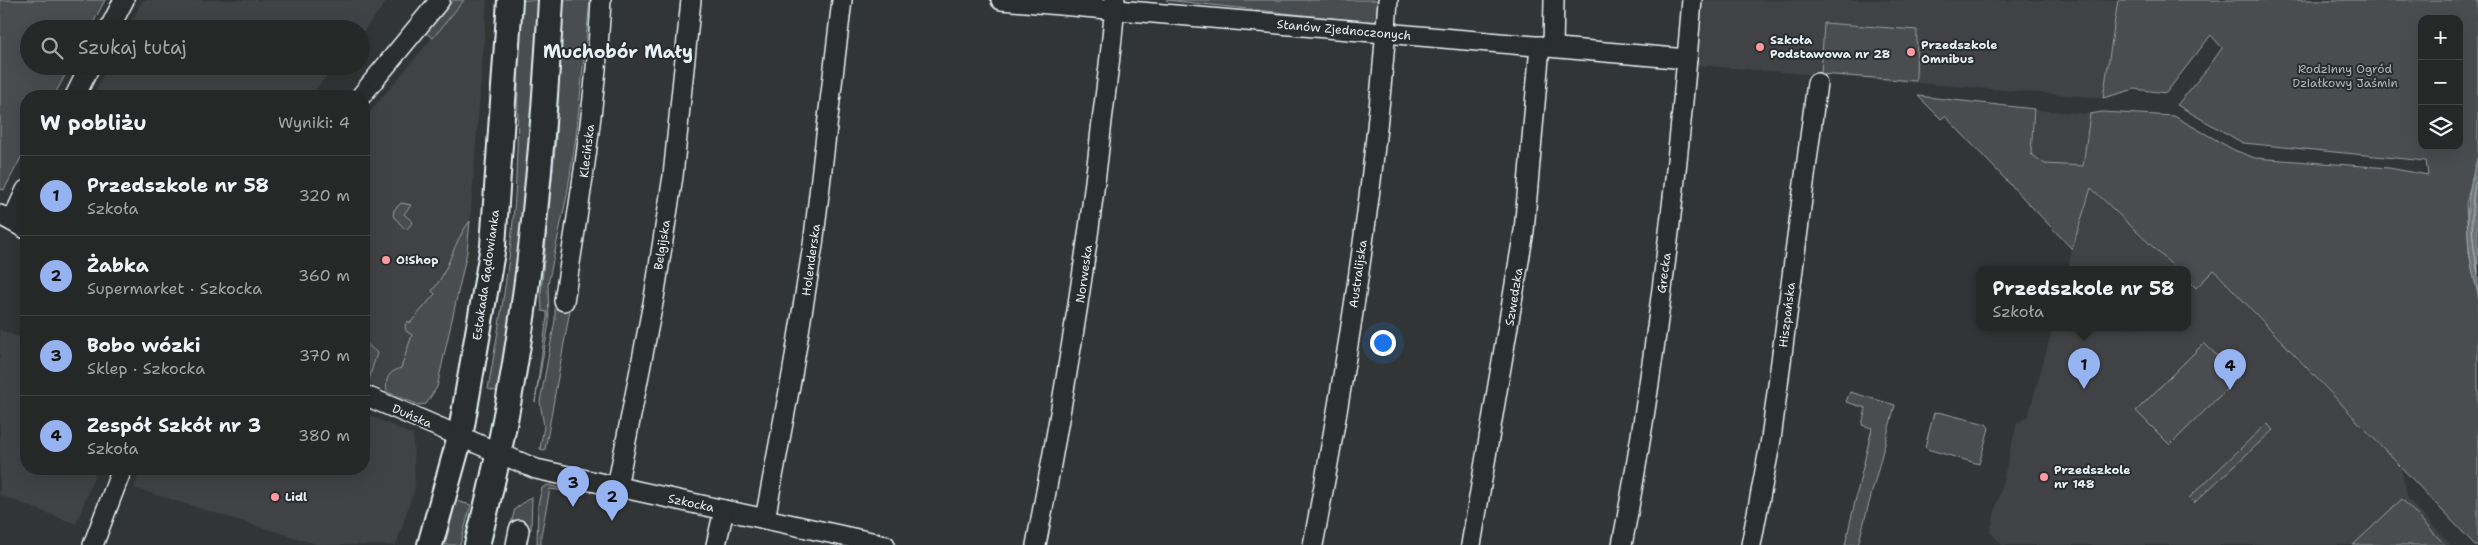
<!DOCTYPE html>
<html lang="pl">
<meta charset="utf-8">
<style>
:root{--surface:#262828;--page:#2e3030;--text:#f1f3f6;--muted:#a4a6a8;--line:#424445;--accent:#95b2f1}
body{margin:0;font-family:"Shantell Sans",sans-serif;background:var(--page);color:var(--text)}
.controls{position:absolute;right:15px;top:15px;display:grid;overflow:hidden;border-radius:10px;box-shadow:0 5px 20px #0002}
.controls button{width:45px;height:45px;display:grid;place-items:center;padding:0;border:0;border-bottom:1px solid var(--line);background:var(--surface);color:var(--text);font:25px sans-serif}
.you{position:absolute;left:1382px;top:342px;width:18px;height:18px;margin:-12px;border:4px solid #fff;border-radius:50%;background:#1a73e8;box-shadow:0 0 0 8px #1a73e833}
.badge{display:grid;place-items:center;width:32px;height:32px;border-radius:50%;background:var(--accent);color:#111;font-size:16px;font-weight:700}
.pin{position:absolute;translate:-50% -41px;filter:drop-shadow(0 1px 2px #0008)}
.pin::after{content:'';position:absolute;top:26px;width:18px;height:15px;background:inherit;clip-path:polygon(0 0,100% 0,50% 100%)}
.popup{position:absolute;left:1976px;top:266px;width:215px;height:65px;box-sizing:border-box;display:grid;place-content:center;border-radius:10px;background:var(--surface);filter:drop-shadow(0 1px 4px #0005);font-size:16px;white-space:nowrap;color:var(--muted)}
.popup b{font-size:19px;color:var(--text)}
.popup::after{content:'';position:absolute;left:50%;top:100%;margin-left:-10px;border:10px solid transparent;border-top-color:var(--surface)}
.list{margin:0;padding:0;list-style:none}
h2{display:flex;justify-content:space-between;align-items:center;height:65px;margin:0;padding:0 20px;font-size:21px}
h2 small{font-size:16px;font-weight:400;color:var(--muted)}
.list li{display:grid;grid-template-columns:32px 1fr auto;gap:15px;align-items:center;box-sizing:border-box;height:80px;padding:0 20px;border-top:1px solid var(--line)}
.list b{display:block;font-size:19px;white-space:nowrap}
.list p{margin:0;font-size:16px;white-space:nowrap;color:var(--muted)}
.list em{font-size:16px;font-style:normal;color:var(--muted)}
.icon{flex:none;width:28px;height:28px;fill:none;stroke:currentColor;stroke-width:2;stroke-linecap:round;stroke-linejoin:round}
.map{position:relative;flex:none;width:2478px;height:545px;overflow:hidden}
.search{position:absolute;background:var(--surface);box-shadow:0 5px 20px #0002;left:20px;top:20px;width:350px;height:55px;display:flex;align-items:center;gap:12px;box-sizing:border-box;padding:0 18px;border-radius:28px;color:var(--muted);font-size:19px}
.panel{position:absolute;background:var(--surface);box-shadow:0 5px 20px #0002;left:20px;top:90px;width:350px;height:385px;border-radius:20px}
.map>svg:first-child{display:block}
.built{fill:#3f4244}
.green{fill:#494d4f;stroke:#989fa4;fill-rule:evenodd}
.water{fill:#6e7376;stroke:#9fa5aa}
.lines{fill:none;stroke-linecap:round;stroke-linejoin:round}
.shore{stroke:#b7bfc4;stroke-width:1}
.minor-casing{stroke:#e8f1f8;stroke-width:22}
.major-casing{stroke:#e8f1f8;stroke-width:28}
.minor{stroke:#2a2d2e;stroke-width:19}
.major{stroke:#2a2d2e;stroke-width:24}
.poi-dot{fill:#ff9aa2;stroke:#2a2d2e;stroke-width:2}
.labels{text-anchor:middle;stroke-width:4;stroke-linejoin:round;paint-order:stroke}
.street-label{font-size:12px;fill:#e8f1f8;stroke:#2a2d2e}
.poi-label{font-size:12px;font-weight:bold;fill:#e8f1f8;stroke:#2a2d2e;text-anchor:start}
.park-label{font-size:12px;fill:#b0b8bd;stroke:#2a2d2e}
.district-label{font-size:18px;font-weight:bold;fill:#e8f1f8;stroke:#2a2d2e}
</style>
<div class="map">
<svg width="2478" height="545" viewBox="0 0 2478 545">
<rect width="100%" height="100%" fill="#323536"/>
<filter id="ink" filterUnits="userSpaceOnUse"><feTurbulence type="fractalNoise" baseFrequency=".02" numOctaves="2"/><feDisplacementMap in="SourceGraphic" scale="10" xChannelSelector="R" yChannelSelector="G"/><feConvolveMatrix kernelMatrix="1 2 1 2 8 2 1 2 1" color-interpolation-filters="sRGB"/></filter>
<g filter="url(#ink)">
<g class="built">
<path d="M143,0H388L361,34V29H128Z"/>
<path d="M464,0H487L469,236L407,400L364,382V119Z"/>
<path d="M1701,0H2118L2103,98L1696,65Z"/>
<path d="M108,66H335L310,96H93Z"/>
<path d="M2035,110L2090,114L2082,166L2045,164L2031,155Z"/>
<path d="M2090,188L2177,270H2068L2072,249Z"/>
<path d="M2213,270L2401,468L2408,499L2451,545H2002L1990,532L2017,423L2028,416L2053,328H2188V280L2196,288Z"/>
<path d="M0,330L26,340V469H97L76,524L0,495Z"/>
<path d="M364,413L413,435L415,487L396,545H319L134,488L141,469H364Z"/>
</g>
<g class="green">
<path d="M0,0H105L90,29H29V66H70L54,96H26V148L4,190L0,189Z"/>
<path d="M453,0H464L433,38L426,33Z"/>
<path d="M520,0H542L536,124L503,393L488,389C500,320 513,249 516,178C519,119 517,59 520,0Z"/>
<path d="M562,0H590L576,137L567,195L548,284L549,323L535,402L547,317V312L542,311L541,293L556,138Z"/>
<path d="M1166,0H1378L1376,23Z"/>
<path d="M2118,0H2478V156L2466,204L2469,253L2478,294V545H2475L2214,270L2196,288L2188,280V270H2177L2091,188L2072,249L1945,116L1941,119L1918,96L2034,109L2031,154L2045,164L2083,166L2090,114L2102,112L2174,116L2234,150L2255,158L2389,168L2428,175L2426,161L2243,143L2177,105L2208,68L2222,48L2211,35L2166,93L2135,89L2103,98ZM2422,19H2459V146H2422Z"/>
<path d="M1824,23L1917,30L1916,81L1821,74Z"/>
<path d="M401,203L411,205L404,214L413,222L406,230L393,216L394,210Z"/>
<path d="M470,221L467,252L437,387L426,404L419,405L387,392C385,379 388,372 401,368L412,335L406,331L405,325L408,321L410,323L435,294L432,291C450,270 453,241 470,221Z"/>
<path d="M557,301L571,304L545,450L540,449L544,426L540,402L555,320V303Z"/>
<path d="M364,341L377,353L369,379L365,382Z"/>
<path d="M2204,343L2239,377L2170,445L2136,411Z"/>
<path d="M1850,392L1895,405L1858,545H1845L1872,428L1862,425L1866,408L1846,402Z"/>
<path d="M1938,412L1986,424L1989,428L1979,464L1927,449L1925,447L1934,413Z"/>
<path d="M2267,423L2273,430L2194,503L2189,498Z"/>
<path d="M548,485L564,489L565,491L550,489L541,535V545L537,544L538,505L542,488Z"/>
<path d="M532,496L531,530L510,527L515,509Z"/>
<path d="M2402,499L2445,545H2353Z"/>
<path d="M456,501L471,505L460,545H445Z"/>
</g>
<path class="water" d="M2478,156V294C2465,246 2463,203 2478,156Z"/>
<g class="lines">
<path class="shore" d="M2478,172C2468,205 2472,240 2478,273"/>
<defs>
<g id="minor">
<path d="M1001,0L1687,59"/>
<path d="M109,29L124,0"/>
<path d="M1553,47L1554,0"/>
<path d="M75,96L90,66"/>
<path d="M361,96L440,0"/>
<path d="M0,215L26,229"/>
<path d="M12,221L26,190"/>
<path d="M564,301C580,201 596,101 601,0"/>
<path d="M364,395L536,469L885,545"/>
<path d="M617,487L654,298L673,176L691,0"/>
<path d="M765,519L792,375L813,245L842,0"/>
<path d="M93,545L122,469"/>
<path d="M516,545L519,530"/>
<path d="M716,545L724,510"/>
<path d="M1036,545C1063,404 1087,264 1102,121C1107,81 1113,40 1115,0"/>
<path d="M1313,545C1347,365 1376,183 1388,0"/>
<path d="M1471,545L1524,231L1540,46"/>
<path d="M1622,545C1656,365 1677,183 1692,0"/>
<path d="M1751,545L1771,439L1817,83"/>
</g>
<g id="major">
<path d="M430,545L460,437L493,246L510,0"/>
<path d="M477,545C524,365 541,185 551,0"/>
</g>
</defs>
<use href="#minor" class="minor-casing"/>
<use href="#major" class="major-casing"/>
<use href="#minor" class="minor"/>
<use href="#major" class="major"/>
</g>
</g>
<g class="poi-dot">
<circle cx="1760" cy="47" r="5"/>
<circle cx="1911" cy="52" r="5"/>
<circle cx="386" cy="260" r="5"/>
<circle cx="2044" cy="477" r="5"/>
<circle cx="275" cy="497" r="5"/>
</g>
<g class="labels">
<g class="street-label">
<text transform="translate(1344 30) rotate(5)" y="4">Stanów Zjednoczonych</text>
<text transform="translate(587 151) rotate(-83)" y="4">Klecińska</text>
<text transform="translate(662 245) rotate(-81)" y="4">Belgijska</text>
<text transform="translate(811 260) rotate(-82)" y="4">Holenderska</text>
<text transform="translate(1664 273) rotate(-82)" y="4">Grecka</text>
<text transform="translate(1084 274) rotate(-82)" y="4">Norweska</text>
<text transform="translate(1358 274) rotate(-82)" y="4">Australijska</text>
<text transform="translate(486 275) rotate(-82)" y="4">Estakada Gądowianka</text>
<text transform="translate(1514 297) rotate(-81)" y="4">Szwedzka</text>
<text transform="translate(1787 315) rotate(-83)" y="4">Hiszpańska</text>
<text transform="translate(412 416) rotate(23)" y="4">Duńska</text>
<text transform="translate(691 503) rotate(12)" y="4">Szkocka</text>
</g>
<g class="poi-label">
<text x="1770" y="44">Szkoła<tspan x="1770" dy="14">Podstawowa nr 28</tspan></text>
<text x="1921" y="49">Przedszkole<tspan x="1921" dy="14">Omnibus</tspan></text>
<text x="396" y="264">O!Shop</text>
<text x="2054" y="474">Przedszkole<tspan x="2054" dy="14">nr 148</tspan></text>
<text x="285" y="501">Lidl</text>
</g>
<g class="park-label">
<text x="2345" y="73">Rodzinny Ogród<tspan x="2345" dy="14">Działkowy Jaśmin</tspan></text>
</g>
<g class="district-label">
<text x="618" y="58">Muchobór Mały</text>
</g>
</g>
</svg>
<div class="controls">
<button>+</button>
<button>−</button>
<button><svg class="icon" aria-label="layers" viewBox="0 0 24 24"><path d="M12 4l9 5-9 5-9-5zM3 14l9 5 9-5"/></svg></button>
</div>
<div class="you"></div>
<div class="pin badge" style="left:2084px;top:389px">1</div>
<div class="popup"><b>Przedszkole nr 58</b>Szkoła</div>
<div class="pin badge" style="left:612px;top:521px">2</div>
<div class="pin badge" style="left:573px;top:507px">3</div>
<div class="pin badge" style="left:2230px;top:390px">4</div>
<div class="search"><svg class="icon" aria-label="search" viewBox="0 0 24 24"><circle cx="10" cy="10" r="6"/><path d="M15 15l6 6"/></svg>Szukaj tutaj</div>
<section class="panel">
<h2>W pobliżu<small>Wyniki: 4</small></h2>
<ul class="list">
<li><span class="badge">1</span><div><b>Przedszkole nr 58</b><p>Szkoła</p></div><em>320 m</em></li>
<li><span class="badge">2</span><div><b>Żabka</b><p>Supermarket · Szkocka</p></div><em>360 m</em></li>
<li><span class="badge">3</span><div><b>Bobo wózki</b><p>Sklep · Szkocka</p></div><em>370 m</em></li>
<li><span class="badge">4</span><div><b>Zespół Szkół nr 3</b><p>Szkoła</p></div><em>380 m</em></li>
</ul>
</section>
</div>
